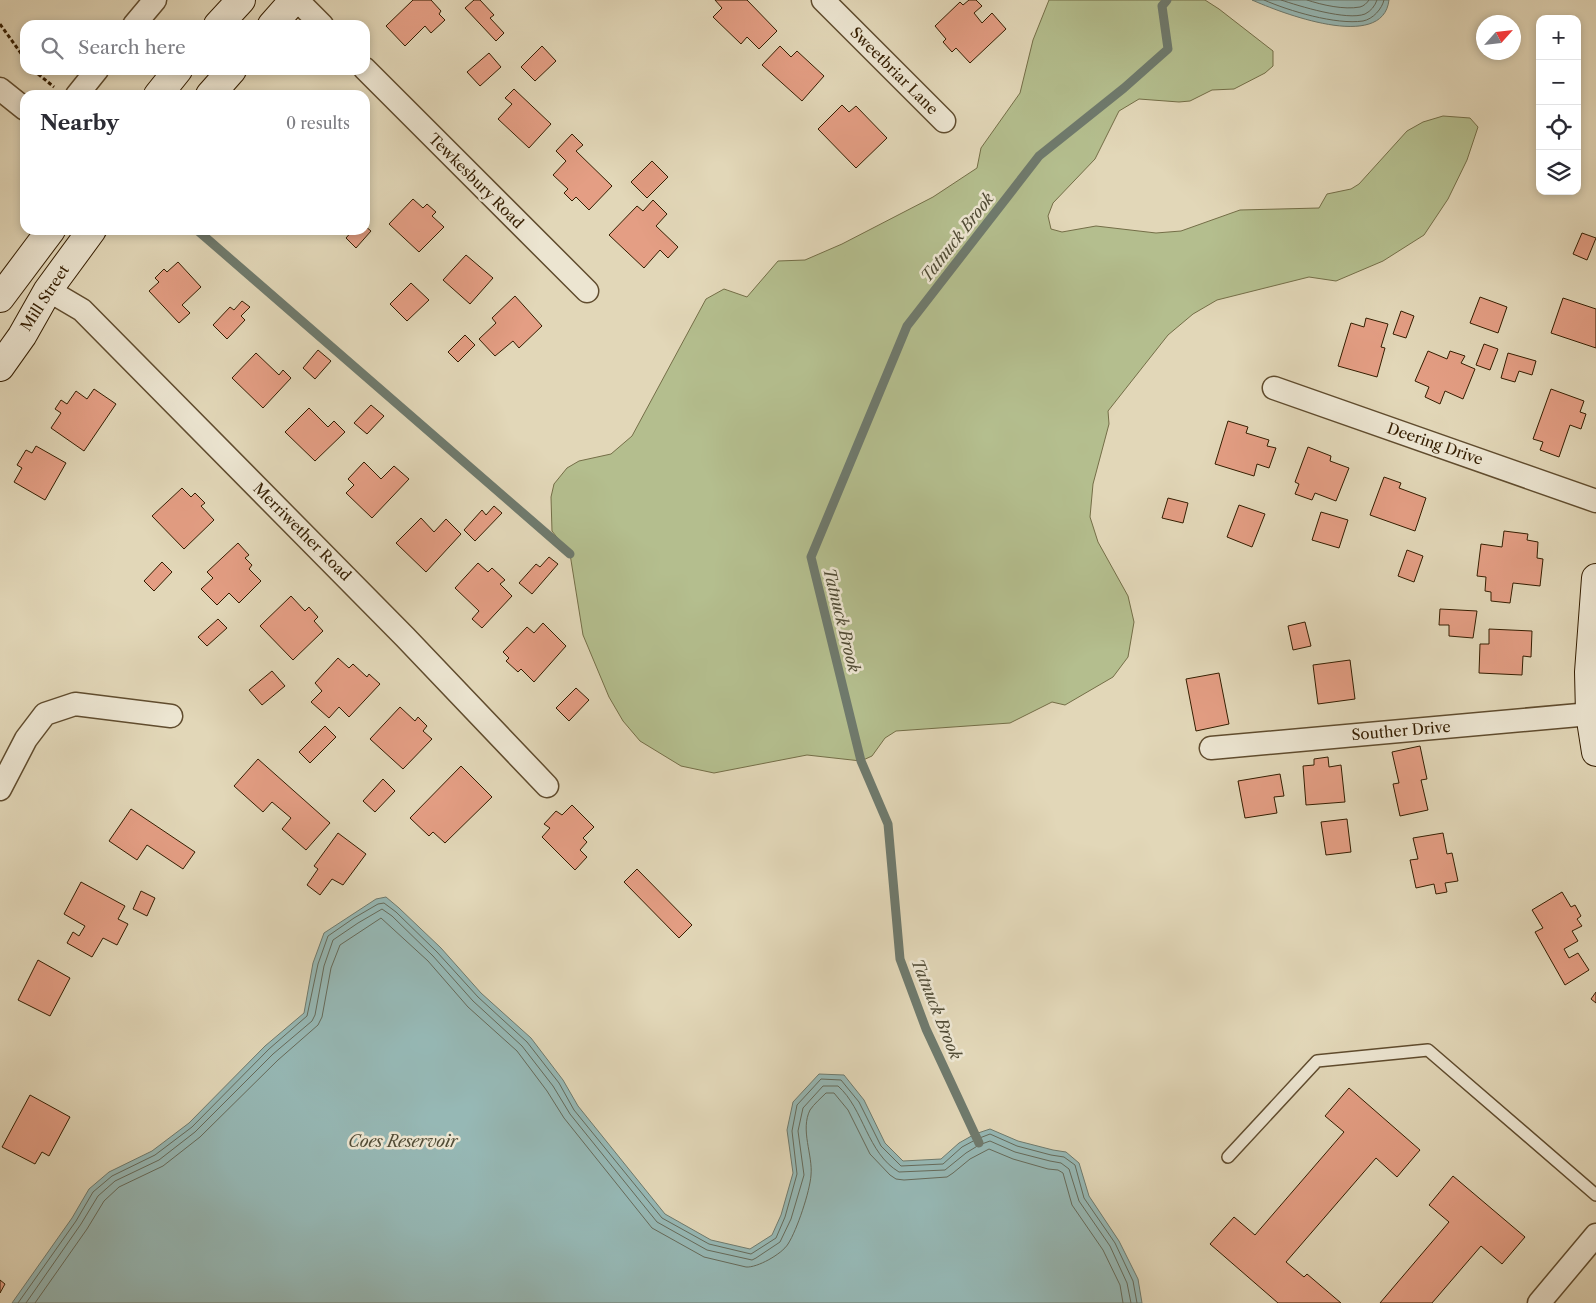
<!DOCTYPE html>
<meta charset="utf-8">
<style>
:root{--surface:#fff;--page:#f2f2f3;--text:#2b2b33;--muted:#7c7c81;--line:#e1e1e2}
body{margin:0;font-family:"Libre Caslon Text",serif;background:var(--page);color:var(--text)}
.controls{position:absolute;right:15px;top:15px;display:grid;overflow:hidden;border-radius:10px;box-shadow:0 2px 8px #0003}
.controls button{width:45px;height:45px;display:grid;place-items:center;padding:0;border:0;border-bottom:1px solid var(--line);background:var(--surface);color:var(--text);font:25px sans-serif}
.compass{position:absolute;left:1476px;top:15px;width:45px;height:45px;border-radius:50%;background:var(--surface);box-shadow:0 2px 8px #0003;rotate:63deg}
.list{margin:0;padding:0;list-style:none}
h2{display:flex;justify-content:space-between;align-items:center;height:65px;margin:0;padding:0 20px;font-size:21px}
h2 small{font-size:16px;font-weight:400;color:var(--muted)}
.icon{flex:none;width:28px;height:28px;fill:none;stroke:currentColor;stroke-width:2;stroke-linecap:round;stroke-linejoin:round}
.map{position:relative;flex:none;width:1596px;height:1303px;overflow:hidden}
.search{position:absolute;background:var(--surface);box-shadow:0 2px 8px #0003;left:20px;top:20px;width:350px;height:55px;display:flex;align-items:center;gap:12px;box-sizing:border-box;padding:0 18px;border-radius:15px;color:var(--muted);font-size:19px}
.panel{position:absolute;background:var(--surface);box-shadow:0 2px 8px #0003;left:20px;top:90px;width:350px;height:145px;border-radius:15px}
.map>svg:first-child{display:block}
.green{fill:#b4be8e;stroke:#746e47}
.water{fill:#96b8b5;stroke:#6f7a6d}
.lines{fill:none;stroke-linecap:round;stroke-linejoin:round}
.shore{stroke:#656a5a;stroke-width:1}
.stream{stroke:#6f7a6d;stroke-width:9}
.building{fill:#e49e84;stroke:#341d00}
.lane-casing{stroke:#604c2e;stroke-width:14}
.street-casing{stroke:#604c2e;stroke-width:25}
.secondary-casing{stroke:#341d00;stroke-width:30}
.path{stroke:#341d00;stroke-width:3;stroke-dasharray:4 2.5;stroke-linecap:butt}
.lane{stroke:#ece5d1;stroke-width:11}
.street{stroke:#ece5d1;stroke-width:22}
.secondary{stroke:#ece5d1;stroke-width:28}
.labels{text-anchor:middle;stroke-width:5;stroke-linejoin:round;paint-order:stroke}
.street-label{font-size:15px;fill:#341d00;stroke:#ece5d1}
.water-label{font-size:16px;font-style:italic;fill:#514c36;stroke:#ece5d1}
</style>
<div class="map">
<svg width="1596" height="1303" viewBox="0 0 1596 1303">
<rect width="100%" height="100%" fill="#e2d7b8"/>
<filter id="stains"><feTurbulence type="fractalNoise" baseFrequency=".004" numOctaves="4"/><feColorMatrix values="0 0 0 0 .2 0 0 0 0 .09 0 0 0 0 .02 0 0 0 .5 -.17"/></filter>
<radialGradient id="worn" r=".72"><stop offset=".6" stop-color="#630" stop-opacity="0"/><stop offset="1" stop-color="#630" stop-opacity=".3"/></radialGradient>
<path class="green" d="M1049,0H1205L1219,9L1273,51V66L1265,73L1234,89L1212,90L1190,101L1179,102L1139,99L1119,111L1095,159L1053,203L1048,216L1051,229L1062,232L1096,226L1156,233L1181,231L1240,210L1319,208L1327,194L1351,189L1359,184L1407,131L1423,122L1443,116L1470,118L1478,127L1467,160L1448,199L1424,235L1383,261L1336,281L1309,277L1217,300L1193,314L1168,335L1108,411L1109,424L1093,484L1090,517L1098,542L1128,596L1134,622L1128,657L1113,677L1065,705L1052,702L1010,723L896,731L885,738L872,756L861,761L807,755L714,773L681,766L640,741L623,721L609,697L583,635L570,554L552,531L551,497L554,484L567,468L579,461L611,454L632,436L706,299L724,289L747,297L778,261L805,260L842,244L933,197L977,168L981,148L1020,93L1033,40Z"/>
<g class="water">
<path d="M1252,0H1389C1383,53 1279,12 1252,0Z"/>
<path d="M386,897L399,908L441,948L481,993L531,1038L563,1080L578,1106L665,1214L711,1240L750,1249L772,1235L781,1215L793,1173L787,1130L793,1102L819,1074L844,1075L864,1100L885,1143L903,1161L941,1159L959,1143L975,1134L990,1129L1018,1141L1053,1150L1066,1152L1079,1163L1089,1196L1119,1241L1138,1279L1142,1303H12L72,1218L89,1189L109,1172L152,1151L189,1123L265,1046L304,1013L313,963L324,933L376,899Z"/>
</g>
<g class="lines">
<g class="shore">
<path d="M1264,0C1289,11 1336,25 1363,21C1373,19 1382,9 1384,0"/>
<path d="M1281,0C1299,6 1347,21 1365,14C1371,11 1375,6 1377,0"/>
<path d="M1307,0C1322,5 1344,10 1360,7C1364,6 1367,3 1369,0"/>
<path d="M18,1303L76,1221L93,1192L112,1176L155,1155L192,1127L269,1049L307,1016L318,964L328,936L354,918L378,904L384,903L396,912L437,952L478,997L527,1042L559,1083L574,1110L662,1218L709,1244L751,1254L776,1238L785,1217L797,1174L792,1131L797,1105L821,1079L841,1080L859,1102L881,1146L901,1166L943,1164L962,1147L977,1139L990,1134L1017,1146L1051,1155L1064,1157L1075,1165L1084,1198L1115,1243L1133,1281L1137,1303"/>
<path d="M26,1303L81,1224L98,1196L115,1181L159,1160L195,1132L273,1054L312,1021L315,1015L324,966L333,940L358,923L382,909L392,916L433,956L473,1001L522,1046L553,1086L570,1114L657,1222L707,1250L752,1260L756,1258L780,1242L791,1219L804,1175L798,1131L803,1108L823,1086H838C864,1109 867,1153 899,1172L945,1170L966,1153L979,1145L990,1141L1015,1152L1050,1161L1061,1163L1069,1169L1079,1201L1110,1246L1127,1283L1131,1303"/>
<path d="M35,1303L87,1229L104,1201L119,1187L163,1166L200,1137L278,1060L318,1025L322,1017L331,968L340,945L381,918L428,961L468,1007L517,1051L547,1091L564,1118L652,1228L704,1257L746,1267C757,1268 782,1254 788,1244C797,1230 810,1191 811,1175C813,1155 800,1130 810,1110C814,1104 821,1098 826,1093H834L848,1110L870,1154L890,1175L896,1179L904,1180L947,1177L953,1173L970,1159L989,1149L1013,1159L1048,1169L1058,1170L1063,1173L1072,1205L1103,1250L1120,1285L1123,1303"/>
</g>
<g class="stream">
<path d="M197,230L570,554"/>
<path d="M979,1143L926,1029L900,959L888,824L861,761L811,557L907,326L1039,156L1124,88L1168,49L1162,6L1167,0"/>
</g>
</g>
<g class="building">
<path d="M413,0H431L441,11L439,14L445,20L431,33L425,26L405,46L386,26Z"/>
<path d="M474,0H480L494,15L490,18L504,33L496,41L465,8Z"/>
<path d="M715,0H747L777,31L759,49L747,37L741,44L713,17L722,8Z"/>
<path d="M969,0H976L982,6L974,13L982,23L992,13L1006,29L970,63L956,48L952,52L943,42L946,39L935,26L960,2L963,5Z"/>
<path d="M542,46L556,61L535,81L521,67Z"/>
<path d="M780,46L791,57L797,51L824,76L802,101L762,65Z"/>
<path d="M489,53L501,67L480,86L467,72Z"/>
<path d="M514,89L551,124L529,148L498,119L512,104L505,98Z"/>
<path d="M842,105L849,112L856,106L887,138L856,168L818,129Z"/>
<path d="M572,134L583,145L576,151L612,186L589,210L576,197L572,201L564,193L568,189L553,175L566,161L556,151Z"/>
<path d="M652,161L668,177L647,198L631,182Z"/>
<path d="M413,199L423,208L427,204L436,212L432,216L444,227L419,252L389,224Z"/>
<path d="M653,200L667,214L656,226L678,247L668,258L660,250L644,268L609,235L637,206L643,211Z"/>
<path d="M365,226L371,231L356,248L346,238L353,230H365Z"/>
<path d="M1582,233L1596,238L1587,260L1573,254Z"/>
<path d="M466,255L493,278L470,304L443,280Z"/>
<path d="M178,262L201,287L182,305L190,313L179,323L149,291L159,282L155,278L164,269L167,272Z"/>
<path d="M411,283L429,300L407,321L390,304Z"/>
<path d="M515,296L542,326L519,348L513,341L495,356L479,339L496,323L492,318Z"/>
<path d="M1480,297L1507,307L1498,333L1470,323Z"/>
<path d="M1563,298L1596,309V348L1551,333Z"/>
<path d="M242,301L250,307L241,316L245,320L227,339L213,325L230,307L234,310Z"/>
<path d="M1401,311L1414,316L1406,338L1393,334Z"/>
<path d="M1366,318L1388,324L1381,347L1385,348L1377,377L1338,366L1351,323L1364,327Z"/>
<path d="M465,335L475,345L458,362L448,352Z"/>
<path d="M1484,344L1498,349L1490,370L1476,365Z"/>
<path d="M318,350L331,361L315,379L303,368Z"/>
<path d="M1428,351L1447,359L1450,351L1465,356L1461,363L1475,369L1463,399L1445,391L1440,404L1425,397L1429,387L1415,381Z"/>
<path d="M256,353L279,375L283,370L291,378L263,408L232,378Z"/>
<path d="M1508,353L1536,361L1532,375L1519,371L1515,382L1501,378Z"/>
<path d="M94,389L116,404L84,451L51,428L61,413L55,409L61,400L67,404L76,391L87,399Z"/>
<path d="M1551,389L1584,401L1580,412L1586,414L1581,429L1570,425L1559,457L1540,450L1543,442L1533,439Z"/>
<path d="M371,405L384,416L367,434L354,423Z"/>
<path d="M309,408L328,427L334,421L345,432L315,461L285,432Z"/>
<path d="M1228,421L1248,427L1246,433L1269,440L1267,446L1276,448L1269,468L1257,464L1254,476L1215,464Z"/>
<path d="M36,446L66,463L45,500L14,482L22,468L17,465L26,450L32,453Z"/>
<path d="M1308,447L1331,456L1330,461L1349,468L1336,501L1315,493L1312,500L1295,494L1299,484L1295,482Z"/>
<path d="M364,462L381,479L394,466L409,479L372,518L346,493L354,485L348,479Z"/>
<path d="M1384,477L1401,483L1399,488L1426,498L1415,531L1370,515Z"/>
<path d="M182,488L191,497L195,493L205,503L201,506L214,520L184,549L152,516Z"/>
<path d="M1168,498L1188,503L1183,523L1162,518Z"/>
<path d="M1239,505L1265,514L1252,547L1227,537Z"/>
<path d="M494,506L502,513L475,541L464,530L482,510L486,515Z"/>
<path d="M1321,512L1348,520L1339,548L1312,540Z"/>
<path d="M421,518L434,532L446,519L461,534L426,572L396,543Z"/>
<path d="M1504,531L1528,534L1527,540L1538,542L1537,558L1543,559L1540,586L1513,583L1510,603L1491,601V592L1485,591L1486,577L1477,576L1481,544L1502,547Z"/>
<path d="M238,543L249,555L245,558L252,565L249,569L261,581L239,603L229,593L217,605L201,589L213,578L207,572Z"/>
<path d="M1407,550L1423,556L1414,582L1398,576Z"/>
<path d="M549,557L558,564L532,594L519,583L536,564L540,567Z"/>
<path d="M162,562L172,572L154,591L144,581Z"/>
<path d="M478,563L488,572L492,568L505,580L500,584L512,596L482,628L472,619L479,611L455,588Z"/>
<path d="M291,596L305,611L309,607L318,617L314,621L323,631L293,660L260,626Z"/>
<path d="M1440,609L1477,611L1473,638L1449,636V625H1439Z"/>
<path d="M218,619L227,628L207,646L198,637Z"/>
<path d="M1305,622L1311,646L1293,650L1288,626Z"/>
<path d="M543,623L566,646L534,682L521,669L518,672L506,661L509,658L503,652L527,627L534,633Z"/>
<path d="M1489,629L1532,631L1531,657L1523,656L1522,675L1479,673L1480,644H1489Z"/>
<path d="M338,658L349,668L353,664L367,677L369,674L380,684L349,717L339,707L329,718L311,702L322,691L315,683Z"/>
<path d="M1350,660L1355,699L1318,704L1313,665Z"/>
<path d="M272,671L285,686L262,705L249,690Z"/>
<path d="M1219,673L1229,724L1196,731L1186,679Z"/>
<path d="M576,688L589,700L569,721L556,708Z"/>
<path d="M400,707L415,721L418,717L427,726L423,731L432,739L403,769L370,739Z"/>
<path d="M325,726L336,737L310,763L299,752Z"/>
<path d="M1420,746L1427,779L1421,780L1428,810L1400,816L1393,784L1399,783L1392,752Z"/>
<path d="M1328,757L1329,767L1341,765L1345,802L1306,805L1303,766L1314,765V759Z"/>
<path d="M258,759L330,823L306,850L282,829L291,818L272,802L263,812L234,786Z"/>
<path d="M461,766L492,797L445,843L433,832L429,836L410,818Z"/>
<path d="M1280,774L1284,796L1274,797L1277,813L1245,818L1238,781Z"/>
<path d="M383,779L395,791L375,812L363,801Z"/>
<path d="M572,805L594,827L583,838L587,842L580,850L587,857L575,870L542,837L550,828L544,824L556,811L562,815Z"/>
<path d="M131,809L195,852L183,869L147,845L137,860L109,841Z"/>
<path d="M1347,819L1351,852L1326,855L1321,822Z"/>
<path d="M338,833L366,854L343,885L332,879L320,895L307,885L318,869L314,866Z"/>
<path d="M1443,833L1447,854L1452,853L1458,881L1445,883L1447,892L1436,894L1434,884L1416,888L1410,860L1418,859L1413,838Z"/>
<path d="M637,869L692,925L679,938L624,882Z"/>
<path d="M81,882L125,906L118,919L128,924L117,945L103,938L92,957L67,943L73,932L79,936L85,926L64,914Z"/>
<path d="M141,891L155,898L147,916L133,909Z"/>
<path d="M1562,892L1571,907L1575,905L1581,916L1577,919L1582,926L1572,931L1578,941L1564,949L1569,958L1578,953L1589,970L1565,985L1535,932L1543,928L1532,910Z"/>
<path d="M38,960L70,978L50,1016L18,1000Z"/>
<path d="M1596,992V1003L1591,999Z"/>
<path d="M1349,1088L1420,1150L1397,1177L1376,1158L1286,1262L1304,1277L1307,1274L1341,1303H1278L1210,1244L1234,1217L1255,1235L1344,1132L1325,1116Z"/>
<path d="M30,1095L70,1117L49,1156L42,1152L35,1164L2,1147Z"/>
<path d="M1453,1176L1525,1237L1502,1264L1481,1246L1432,1303H1380L1449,1222L1429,1205Z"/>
<path d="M0,1280L5,1284L0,1293Z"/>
</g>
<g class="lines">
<defs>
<path id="lane" d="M1228,1157L1317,1061L1428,1050L1596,1195"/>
<g id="street">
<path d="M297,0L322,25"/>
<path d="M823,0L944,121"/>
<path d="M134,25L155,0"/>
<path d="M365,69L587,291"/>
<path d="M0,89L25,109"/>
<path d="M77,95L97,70"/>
<path d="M48,290L82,310L405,637L547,786"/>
<path d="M1274,388L1596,501"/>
<path d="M1211,748L1590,714"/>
<path d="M0,789L26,739L45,714L75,704L171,716"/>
<path d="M1539,1303L1596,1235"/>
</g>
<g id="secondary">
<path d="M218,25L241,0"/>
<path d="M272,25L294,0"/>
<path d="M158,95L178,70"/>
<path d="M210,95L232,70"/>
<path d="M0,298L51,230"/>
<path d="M0,367L22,336L48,290L92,230"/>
<path d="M1596,578L1589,672L1590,714L1596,752"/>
</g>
</defs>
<use href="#lane" class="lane-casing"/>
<use href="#street" class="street-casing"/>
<use href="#secondary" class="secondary-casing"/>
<g class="path">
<path d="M0,24L25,59"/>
<path d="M33,70L54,87"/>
</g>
<use href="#lane" class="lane"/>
<use href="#street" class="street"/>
<use href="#secondary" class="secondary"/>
</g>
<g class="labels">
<g class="street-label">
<text transform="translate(894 71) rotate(45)" y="5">Sweetbriar Lane</text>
<text transform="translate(476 181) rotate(45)" y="5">Tewkesbury Road</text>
<text transform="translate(45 298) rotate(-57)" y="5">Mill Street</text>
<text transform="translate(1435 444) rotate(19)" y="5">Deering Drive</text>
<text transform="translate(302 532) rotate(45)" y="5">Merriwether Road</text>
<text transform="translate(1401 731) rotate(-5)" y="5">Souther Drive</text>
</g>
<g class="water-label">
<text transform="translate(957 237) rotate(-52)" y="6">Tatnuck Brook</text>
<text transform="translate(842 620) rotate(76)" y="6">Tatnuck Brook</text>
<text transform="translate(937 1009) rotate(68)" y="6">Tatnuck Brook</text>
<text x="403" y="1147">Coes Reservoir</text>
</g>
</g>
<rect width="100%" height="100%" filter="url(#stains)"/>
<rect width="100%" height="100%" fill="url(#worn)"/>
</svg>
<div class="controls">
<button>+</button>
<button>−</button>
<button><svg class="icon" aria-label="locate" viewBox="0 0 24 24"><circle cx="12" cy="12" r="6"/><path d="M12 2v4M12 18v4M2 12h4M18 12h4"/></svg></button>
<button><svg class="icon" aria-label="layers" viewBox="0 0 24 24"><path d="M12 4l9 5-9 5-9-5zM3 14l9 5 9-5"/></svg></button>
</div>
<svg class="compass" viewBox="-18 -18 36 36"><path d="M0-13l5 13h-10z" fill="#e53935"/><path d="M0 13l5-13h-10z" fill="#7c7c81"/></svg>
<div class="search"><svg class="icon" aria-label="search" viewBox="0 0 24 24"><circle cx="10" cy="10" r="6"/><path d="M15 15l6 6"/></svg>Search here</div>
<section class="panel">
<h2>Nearby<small>0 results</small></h2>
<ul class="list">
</ul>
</section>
</div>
